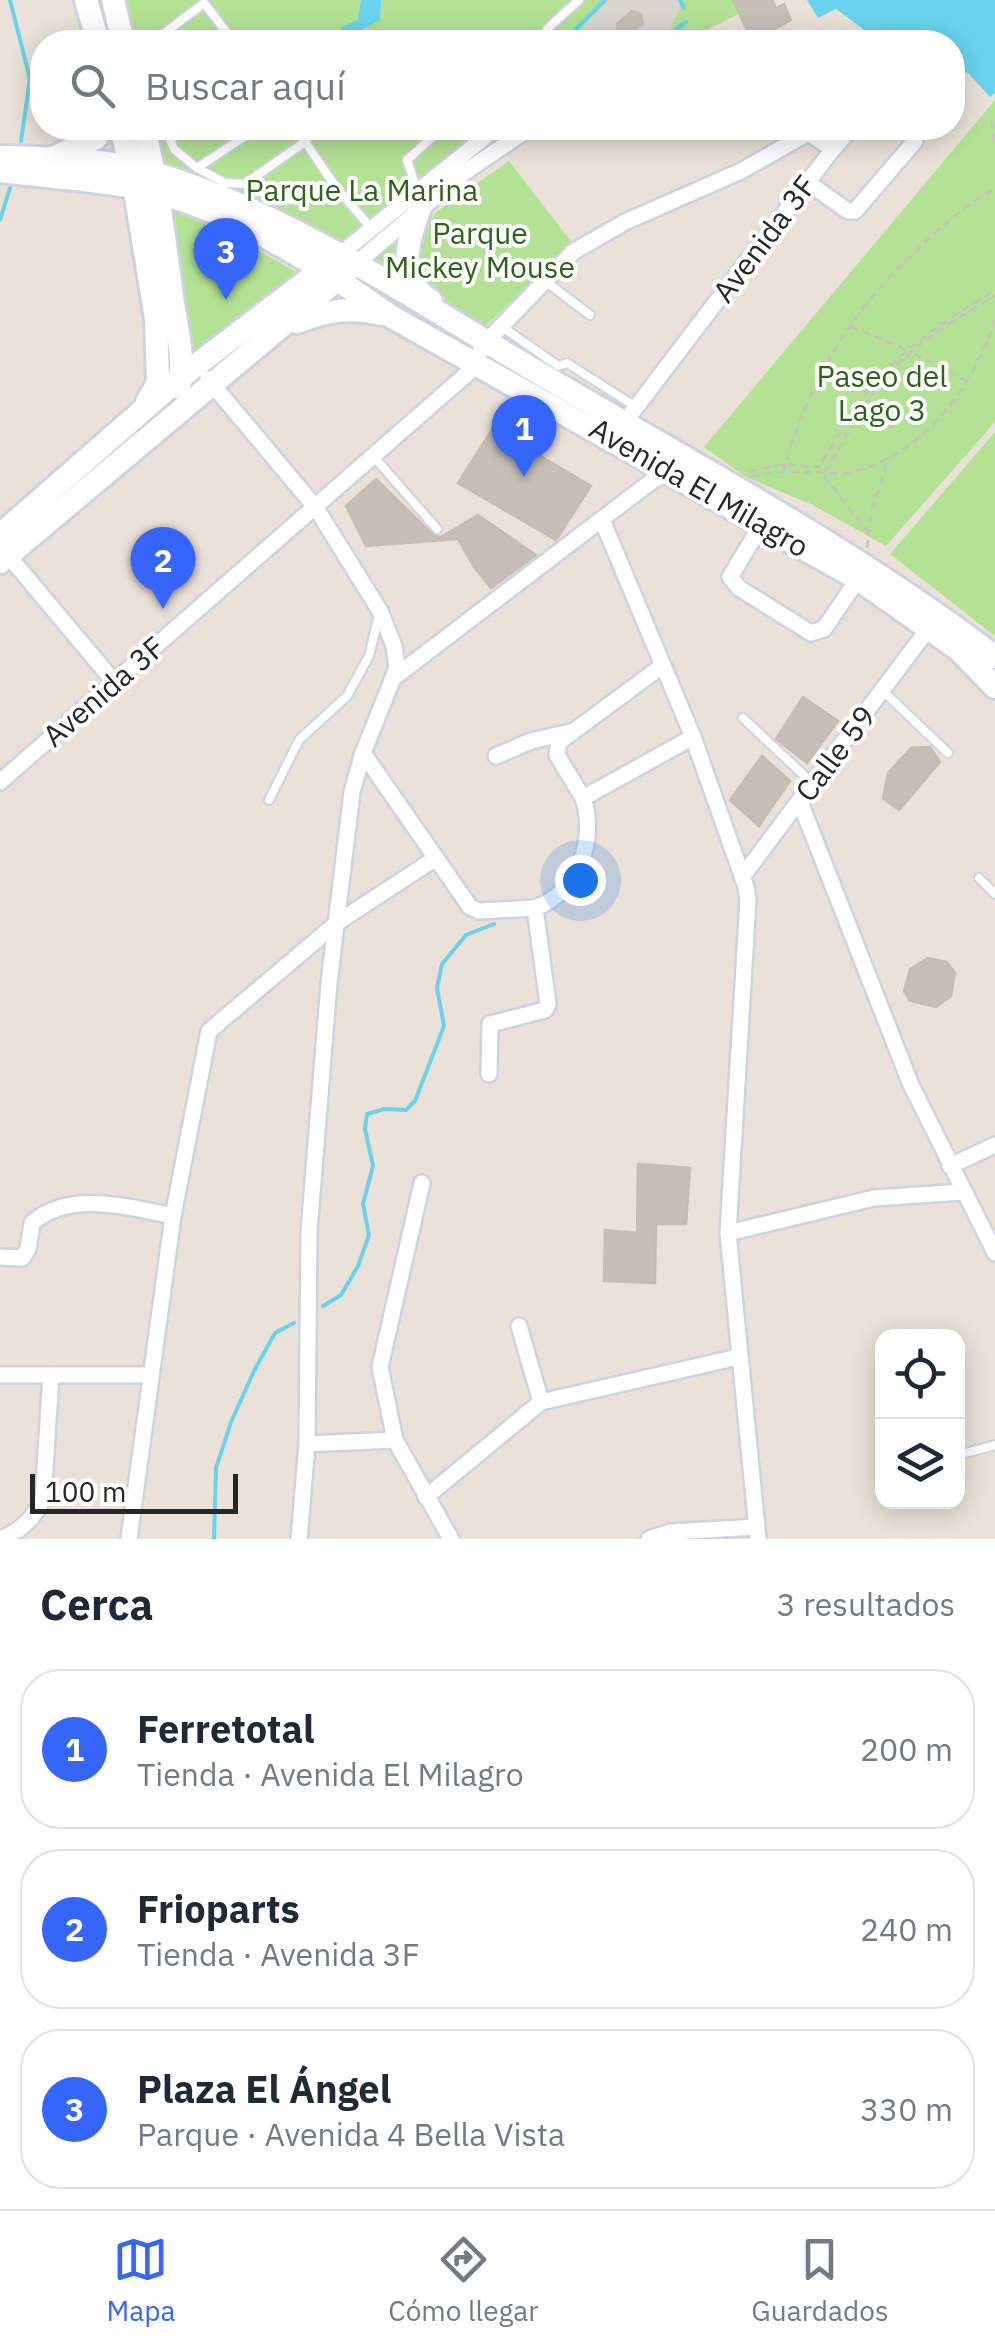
<!DOCTYPE html>
<html lang="es">
<meta charset="utf-8">
<style>
:root{--surface:#fff;--page:#f2f2f3;--text:#1f2937;--muted:#747a83;--line:#e0e1e3;--accent:#3565fa}
body{margin:0;font-family:"IBM Plex Sans",sans-serif;background:var(--page);color:var(--text)}
.controls{position:absolute;right:30px;bottom:30px;display:grid;overflow:hidden;border-radius:20px;box-shadow:0 5px 25px #0003}
.controls button{width:90px;height:90px;display:grid;place-items:center;padding:0;border:0;border-bottom:2px solid var(--line);background:var(--surface);color:var(--text);font:50px sans-serif}
.scale{position:absolute;left:30px;bottom:25px;width:208px;box-sizing:border-box;padding-left:10px;border:5px solid #272727;border-top:0;font-size:28px;line-height:35px;white-space:nowrap;color:#272727;-webkit-text-stroke:8px #fff;paint-order:stroke}
.you{position:absolute;left:580px;top:880px;width:35px;height:35px;margin:-25px;border:8px solid #fff;border-radius:50%;background:#1a73e8;box-shadow:0 0 0 15px #1a73e833}
.badge{display:grid;place-items:center;width:65px;height:65px;border-radius:50%;background:var(--accent);color:#fff;font-size:32px;font-weight:700}
.pin{position:absolute;translate:-50% -82px;filter:drop-shadow(0 2px 5px #0008)}
.pin::after{content:'';position:absolute;top:52px;width:35px;height:30px;background:inherit;clip-path:polygon(0 0,100% 0,50% 100%)}
.list{margin:0;padding:0;list-style:none}
h2{display:flex;justify-content:space-between;align-items:center;height:130px;margin:0;padding:0 40px;font-size:42px}
h2 small{font-size:32px;font-weight:400;color:var(--muted)}
.list li{display:grid;grid-template-columns:65px 1fr auto;gap:30px;align-items:center;box-sizing:border-box;height:160px;margin:0 20px 20px;padding:0 20px;border:2px solid var(--line);border-radius:40px}
.list b{display:block;font-size:38px;white-space:nowrap}
.list p{margin:0;font-size:32px;white-space:nowrap;color:var(--muted)}
.list em{font-size:32px;font-style:normal;color:var(--muted)}
.icon{flex:none;width:55px;height:55px;fill:none;stroke:currentColor;stroke-width:2;stroke-linecap:round;stroke-linejoin:round}
.map{position:relative;flex:none;width:995px;height:1539px;overflow:hidden}
.search{position:absolute;background:var(--surface);box-shadow:0 5px 25px #0003;left:30px;right:30px;top:30px;height:110px;display:flex;align-items:center;gap:25px;box-sizing:border-box;padding:0 35px;border-radius:40px;color:var(--muted);font-size:38px}
.sheet{height:670px;background:var(--surface)}
nav{display:flex;justify-content:space-around;align-items:center;box-sizing:border-box;height:140px;border-top:2px solid var(--line);background:var(--surface);font-size:28px;color:var(--muted)}
nav a{display:grid;justify-items:center;gap:5px}
nav .on{color:var(--accent)}
.map>svg:first-child{display:block}
.green{fill:#b3e294}
.plaza{fill:#dad5cf}
.water{fill:#69d3ee}
.lines{fill:none;stroke-linecap:round;stroke-linejoin:round}
.stream{stroke:#69d3ee;stroke-width:4}
.building{fill:#c5bfb8;stroke:#c5bdb2;stroke-width:2.5}
.lane-casing{stroke:#ced2e1;stroke-width:12}
.street-casing{stroke:#ced2e1;stroke-width:20}
.secondary-casing{stroke:#ced2e1;stroke-width:28}
.path{stroke:#c3c3c3;stroke-width:2.5;stroke-dasharray:8 5;stroke-linecap:butt}
.lane{stroke:#fff;stroke-width:8}
.street{stroke:#fff;stroke-width:15}
.secondary{stroke:#fff;stroke-width:22}
.labels{text-anchor:middle;stroke-width:8;stroke-linejoin:round;paint-order:stroke}
.park-label{font-size:30px;fill:#2c6319;stroke:#fff}
.street-label{font-size:30px;fill:#272727;stroke:#fff}
</style>
<div class="map">
<svg width="995" height="1539" viewBox="0 0 995 1539">
<rect width="100%" height="100%" fill="#eae2d8"/>
<g class="green">
<path d="M125,0H767L682,42H134Z"/>
<path d="M995,100V422L886,546L813,505L746,477L704,447Z"/>
<path d="M152,128H540L426,210L409,288L168,169L156,153Z"/>
<path d="M509,161L573,244L482,329L428,291L415,257L420,237L436,212Z"/>
<path d="M167,208L233,236L303,276L200,355L187,343Z"/>
<path d="M995,432V636L890,554Z"/>
</g>
<path class="plaza" d="M609,0H678L680,8L668,34L657,42H567Z"/>
<g class="water">
<path d="M361,0H381L380,20L355,33L354,42H335L334,36L342,27L358,20Z"/>
<path d="M807,0H995V93L990,97L969,74L953,63L952,42H881L836,9L818,18Z"/>
</g>
<g class="lines">
<g class="stream">
<path d="M10,0L30,79L21,141"/>
<path d="M680,0L684,8"/>
<path d="M563,42L605,0"/>
<path d="M658,42L686,22"/>
<path d="M0,220L10,188"/>
<path d="M323,1306L341,1295L358,1266L369,1235L363,1204L373,1166L365,1129L367,1114L384,1109L406,1110L415,1101L444,1026L437,988L442,964L466,935L494,924"/>
<path d="M214,1539L216,1468L231,1422L254,1371L275,1333L294,1323"/>
</g>
</g>
<g class="building">
<path d="M733,0H772L776,8L784,4L791,20L752,41Z"/>
<path d="M632,11L641,14L643,24L625,35L618,32L617,24Z"/>
<path d="M493,428L591,486L556,540L458,483Z"/>
<path d="M376,479L434,536L441,537L478,515L536,555L491,588L474,567L458,539L366,546L346,506Z"/>
<path d="M803,697L838,721L807,763L776,739Z"/>
<path d="M930,747L940,762L899,810L883,798L888,773L911,748Z"/>
<path d="M762,756L790,781L759,826L730,800Z"/>
<path d="M928,958L947,962L955,973L951,996L936,1007L910,1001L904,991L910,969Z"/>
<path d="M638,1164L690,1168L686,1224H656L655,1283L604,1281L605,1230L637,1233Z"/>
</g>
<g class="lines">
<defs>
<g id="lane">
<path d="M162,42L166,32L204,3L234,42"/>
<path d="M539,42L548,28L579,0"/>
<path d="M166,128L174,149L197,168L225,183L245,184L306,141"/>
<path d="M296,128L335,186L371,228"/>
<path d="M169,137L182,128"/>
<path d="M197,168L257,128"/>
<path d="M245,184C290,207 289,202 335,186"/>
<path d="M414,191L415,184L407,160L442,128"/>
<path d="M545,281L590,315"/>
<path d="M501,326L558,366L567,363L636,407"/>
<path d="M374,457L437,529"/>
<path d="M883,691L948,753"/>
<path d="M743,718L811,782"/>
<path d="M269,800L299,740L347,696L369,656L379,615"/>
<path d="M979,878L995,894"/>
<path d="M958,1455L995,1445"/>
</g>
<g id="street">
<path d="M833,149L852,128"/>
<path d="M807,182L848,211H855L915,141"/>
<path d="M338,256L496,128"/>
<path d="M354,265L465,172L530,128"/>
<path d="M208,379L316,508L380,611L394,646L397,668L363,753L352,792L329,983L309,1231L307,1444L299,1539"/>
<path d="M602,520L693,737L746,887L748,900L728,1233L758,1539"/>
<path d="M762,524L730,577L739,588L811,633L824,629L858,579"/>
<path d="M2,548L115,683"/>
<path d="M662,666L559,742L557,755L583,798L693,737"/>
<path d="M392,679L652,481L669,472"/>
<path d="M363,753L470,907L479,911L535,908L548,1004L545,1010L490,1024L489,1074"/>
<path d="M496,756L531,741L570,732"/>
<path d="M0,782L468,373L486,342L573,252L625,222L741,171L808,133L833,149L624,423"/>
<path d="M800,802L911,1085L995,1253"/>
<path d="M742,877L928,629"/>
<path d="M535,908C578,892 597,840 583,798"/>
<path d="M950,1166L995,1145"/>
<path d="M422,1183L380,1367L395,1440L451,1539"/>
<path d="M728,1233L874,1198L963,1192"/>
<path d="M0,1257L22,1258L28,1249L32,1223C69,1190 129,1207 173,1216"/>
<path d="M519,1326L541,1402"/>
<path d="M0,1375H151"/>
<path d="M307,1444L395,1440"/>
<path d="M426,1497L541,1402L738,1357"/>
<path d="M0,1539C20,1532 34,1518 43,1499L51,1375"/>
<path d="M129,1539L173,1216L209,1031L338,922L436,858"/>
<path d="M649,1539L671,1532L757,1527"/>
</g>
<g id="secondary">
<path d="M86,0L98,42"/>
<path d="M113,0L123,42"/>
<path d="M121,128L131,167L156,319L158,383L147,402"/>
<path d="M144,128C158,185 165,244 173,303C177,329 185,361 179,387"/>
<path d="M0,157C34,157 104,160 136,168C281,207 411,298 539,373C693,464 852,548 995,657"/>
<path d="M51,159L96,138L102,128"/>
<path d="M0,171C46,177 93,179 138,188C231,208 315,263 392,317L858,579L958,649L995,687"/>
<path d="M419,211C407,244 396,278 431,301"/>
<path d="M297,322C328,310 349,307 382,314"/>
<path d="M0,535L182,376L333,261"/>
<path d="M0,562L346,272"/>
</g>
</defs>
<use href="#lane" class="lane-casing"/>
<use href="#street" class="street-casing"/>
<use href="#secondary" class="secondary-casing"/>
<g class="path">
<path d="M991,121L995,143"/>
<path d="M850,326L907,350"/>
<path d="M914,354L965,380"/>
<path d="M749,471L785,464L819,467C833,445 846,421 861,400C895,352 946,320 995,290"/>
<path d="M783,472C809,379 851,311 922,245C943,225 969,202 995,189"/>
<path d="M752,476C762,475 773,472 783,472C809,470 835,477 860,470C928,449 974,384 995,320"/>
<path d="M869,534L823,474C846,439 864,399 893,369C921,339 960,317 995,296"/>
<path d="M867,548L871,512L890,456"/>
</g>
<use href="#lane" class="lane"/>
<use href="#street" class="street"/>
<use href="#secondary" class="secondary"/>
</g>
<g class="labels">
<g class="park-label">
<text x="362" y="201">Parque La Marina</text>
<text x="480" y="244">Parque<tspan x="480" dy="34">Mickey Mouse</tspan></text>
<text x="882" y="387">Paseo del<tspan x="882" dy="34">Lago 3</tspan></text>
</g>
<g class="street-label">
<text transform="translate(765 239) rotate(-53)" y="10">Avenida 3F</text>
<text transform="translate(699 488) rotate(30)" y="10">Avenida El Milagro</text>
<text transform="translate(104 692) rotate(-41)" y="10">Avenida 3F</text>
<text transform="translate(836 754) rotate(-53)" y="10">Calle 59</text>
</g>
</g>
</svg>
<div class="controls">
<button><svg class="icon" aria-label="locate" viewBox="0 0 24 24"><circle cx="12" cy="12" r="6"/><path d="M12 2v4M12 18v4M2 12h4M18 12h4"/></svg></button>
<button><svg class="icon" aria-label="layers" viewBox="0 0 24 24"><path d="M12 4l9 5-9 5-9-5zM3 14l9 5 9-5"/></svg></button>
</div>
<div class="scale">100 m</div>
<div class="you"></div>
<div class="pin badge" style="left:524px;top:477px">1</div>
<div class="pin badge" style="left:163px;top:609px">2</div>
<div class="pin badge" style="left:226px;top:300px">3</div>
<div class="search"><svg class="icon" aria-label="search" viewBox="0 0 24 24"><circle cx="10" cy="10" r="6"/><path d="M15 15l6 6"/></svg>Buscar aquí</div>
</div>
<section class="sheet">
<h2>Cerca<small>3 resultados</small></h2>
<ul class="list">
<li><span class="badge">1</span><div><b>Ferretotal</b><p>Tienda · Avenida El Milagro</p></div><em>200 m</em></li>
<li><span class="badge">2</span><div><b>Frioparts</b><p>Tienda · Avenida 3F</p></div><em>240 m</em></li>
<li><span class="badge">3</span><div><b>Plaza El Ángel</b><p>Parque · Avenida 4 Bella Vista</p></div><em>330 m</em></li>
</ul>
</section>
<nav>
<a class="on"><svg class="icon" aria-label="map" viewBox="0 0 24 24"><path d="M3 6l6-2 6 2 6-2v14l-6 2-6-2-6 2zM9 4v14M15 6v14"/></svg>Mapa</a>
<a><svg class="icon" aria-label="directions" viewBox="0 0 24 24"><path d="M12 3l9 9-9 9-9-9zM9 14v-3h6M13 9l2 2-2 2"/></svg>Cómo llegar</a>
<a><svg class="icon" aria-label="saved" viewBox="0 0 24 24"><path d="M7 4h10v16l-5-4-5 4z"/></svg>Guardados</a>
</nav>
